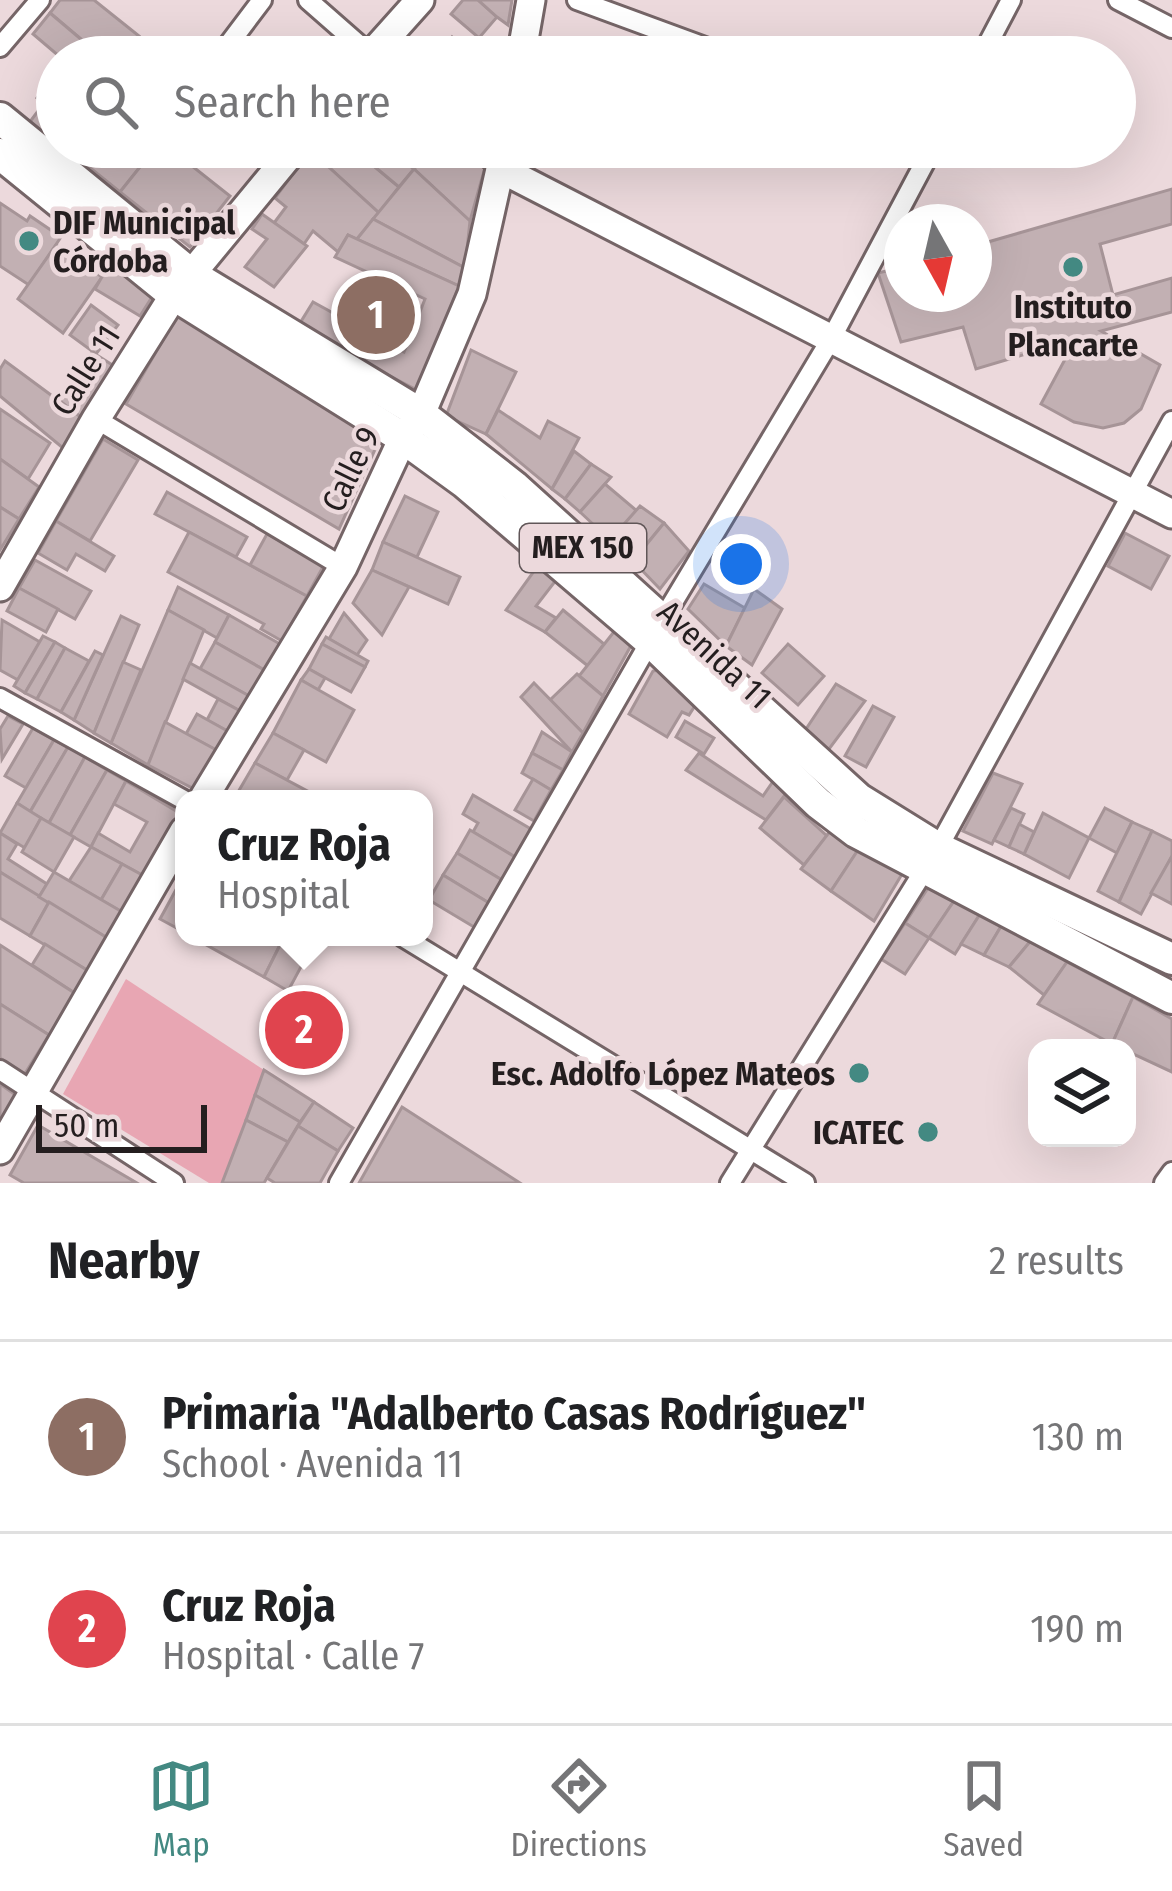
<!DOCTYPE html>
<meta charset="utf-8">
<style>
:root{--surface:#fff;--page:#f6f6f6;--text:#202124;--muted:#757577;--line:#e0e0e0;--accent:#438982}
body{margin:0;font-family:"Fira Sans Condensed",sans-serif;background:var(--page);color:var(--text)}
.controls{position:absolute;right:36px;bottom:36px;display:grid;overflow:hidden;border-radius:24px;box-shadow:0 12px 48px #0002}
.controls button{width:108px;height:108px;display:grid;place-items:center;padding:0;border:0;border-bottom:3px solid var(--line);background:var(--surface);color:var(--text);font:60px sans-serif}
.compass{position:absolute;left:884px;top:204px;width:108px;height:108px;border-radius:50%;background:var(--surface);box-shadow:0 12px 48px #0002;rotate:172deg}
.scale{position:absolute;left:36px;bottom:30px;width:171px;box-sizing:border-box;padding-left:12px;border:6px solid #241e1f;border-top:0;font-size:33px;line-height:42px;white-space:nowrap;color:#241e1f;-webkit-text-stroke:9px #ecd9dc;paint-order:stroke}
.you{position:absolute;left:741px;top:564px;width:42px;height:42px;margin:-30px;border:9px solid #fff;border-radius:50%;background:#1a73e8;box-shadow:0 0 0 18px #1a73e833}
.badge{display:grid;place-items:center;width:78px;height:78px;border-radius:50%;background:var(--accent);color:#fff;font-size:39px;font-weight:700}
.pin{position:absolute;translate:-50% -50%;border:6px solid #fff;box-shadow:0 3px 12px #0006}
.popup{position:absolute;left:175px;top:790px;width:258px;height:156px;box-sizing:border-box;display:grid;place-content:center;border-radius:24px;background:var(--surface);filter:drop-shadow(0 3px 9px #0005);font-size:39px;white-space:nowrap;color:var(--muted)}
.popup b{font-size:45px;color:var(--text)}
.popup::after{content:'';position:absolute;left:50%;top:100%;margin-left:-24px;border:24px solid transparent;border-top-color:var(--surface)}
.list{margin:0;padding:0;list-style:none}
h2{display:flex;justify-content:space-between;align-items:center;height:156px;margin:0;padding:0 48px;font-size:51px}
h2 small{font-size:39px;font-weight:400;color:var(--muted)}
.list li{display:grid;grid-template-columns:78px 1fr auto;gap:36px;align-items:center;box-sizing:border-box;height:192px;padding:0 48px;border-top:3px solid var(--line)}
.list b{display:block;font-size:45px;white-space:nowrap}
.list p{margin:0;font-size:39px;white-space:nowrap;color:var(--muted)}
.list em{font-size:39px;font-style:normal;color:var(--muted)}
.icon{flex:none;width:66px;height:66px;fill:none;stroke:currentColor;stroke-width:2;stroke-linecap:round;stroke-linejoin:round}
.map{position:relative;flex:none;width:1172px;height:1183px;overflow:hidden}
.search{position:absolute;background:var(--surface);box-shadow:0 12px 48px #0002;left:36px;right:36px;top:36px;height:132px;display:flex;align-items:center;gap:30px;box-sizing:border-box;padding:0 42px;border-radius:66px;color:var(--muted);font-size:45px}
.sheet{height:540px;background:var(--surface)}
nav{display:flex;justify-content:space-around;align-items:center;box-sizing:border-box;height:168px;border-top:3px solid var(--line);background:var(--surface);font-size:33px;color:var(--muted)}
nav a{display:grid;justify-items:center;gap:6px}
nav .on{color:var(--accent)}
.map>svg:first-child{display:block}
.green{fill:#e8a6b3}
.building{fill:#c2b0b3;stroke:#a69497;stroke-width:3}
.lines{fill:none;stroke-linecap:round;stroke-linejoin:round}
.street-casing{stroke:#756567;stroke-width:24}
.secondary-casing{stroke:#756567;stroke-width:33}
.primary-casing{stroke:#756567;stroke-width:36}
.street{stroke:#fff;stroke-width:18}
.secondary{stroke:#fff;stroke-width:27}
.primary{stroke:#fff;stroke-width:30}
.poi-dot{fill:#438982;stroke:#ecd9dc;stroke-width:4.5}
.labels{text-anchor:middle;stroke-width:9;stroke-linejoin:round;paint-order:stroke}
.shield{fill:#ecd9dc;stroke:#605658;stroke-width:3}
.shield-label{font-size:30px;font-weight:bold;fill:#241e1f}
.poi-label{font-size:33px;font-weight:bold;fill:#241e1f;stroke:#ecd9dc;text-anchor:end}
.street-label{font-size:33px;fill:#241e1f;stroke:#ecd9dc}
</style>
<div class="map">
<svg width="1172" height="1183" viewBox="0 0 1172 1183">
<rect width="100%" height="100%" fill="#ecd9dc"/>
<path class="green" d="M126,979L264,1070L222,1183H209L63,1094Z"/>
<g class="building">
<path d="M60,0H94L139,36L122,57H102L50,13Z"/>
<path d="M463,0H478L497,17L479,38L451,14Z"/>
<path d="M478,0H512L508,25L497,17Z"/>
<path d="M50,13L102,57H60L33,34Z"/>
<path d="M452,37L475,57H418L432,42L441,50Z"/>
<path d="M57,72V138L52,144L29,123L44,103L37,98Z"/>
<path d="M64,147H106L89,167Z"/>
<path d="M106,147H156L120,192L89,167Z"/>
<path d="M156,147H168L230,196L190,247L120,192Z"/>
<path d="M313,147H351L399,187L379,213L310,150Z"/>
<path d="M351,147H388L414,169L399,187Z"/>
<path d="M388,147H432L414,169Z"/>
<path d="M432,147H467L486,164L470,221L414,169Z"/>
<path d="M310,150L379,213L357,239L348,235L338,252L313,231L304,244L274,223L286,207L275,198Z"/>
<path d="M414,169L470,221L465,268L373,219Z"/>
<path d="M1172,189V224L1100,244L1113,295L1172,278V312L1101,331L1160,365L1141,409L1124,423L1103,428L1074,422L1041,404L1076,339L976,369L963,327L901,342L878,273L902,267V294H974V246Z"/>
<path d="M0,203L27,221L30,216L61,237L29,285L0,266Z"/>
<path d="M262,214L307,246L274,287L245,267L267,239L252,229Z"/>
<path d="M373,219L465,268L459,286L357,239Z"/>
<path d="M348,235L459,286L417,390L297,328L313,302L404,352L425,299L335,257Z"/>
<path d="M56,245L102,277L63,333L18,299Z"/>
<path d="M110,263L152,297L140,316L95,289Z"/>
<path d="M91,305L118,325L96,354L70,335Z"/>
<path d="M179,312L382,434L339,529L126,404Z"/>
<path d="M471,350L516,372L486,434L446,416Z"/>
<path d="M92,352L114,366L82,418L60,401Z"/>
<path d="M5,361L82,418L63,448L0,396V369Z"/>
<path d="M0,409L50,443L28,479L0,459Z"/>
<path d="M498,410L540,438L548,421L579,438L552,489L486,434Z"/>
<path d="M103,439L138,460L90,541L56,521Z"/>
<path d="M574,451L591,464L565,499L552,489Z"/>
<path d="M0,459L39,487L19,519L0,507Z"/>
<path d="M591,464L611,477L580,512L565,499Z"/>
<path d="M605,484L637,511L610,540L580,512Z"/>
<path d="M167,492L247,537L236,557L155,514Z"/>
<path d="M405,496L438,512L417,557L383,542Z"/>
<path d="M640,506L664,523L633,561L610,540Z"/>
<path d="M0,507L19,519L0,550Z"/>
<path d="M56,521L114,556L105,571L76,554L67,570L38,553Z"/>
<path d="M664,523L689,551L660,589L633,561Z"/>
<path d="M189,532L307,596L282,641L261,629L264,624L168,572Z"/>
<path d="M1125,533L1169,556L1151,589L1108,566Z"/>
<path d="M267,534L324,565L307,596L250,565Z"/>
<path d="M383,542L460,577L448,604L372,570Z"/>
<path d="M35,560L91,591L75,619L19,588Z"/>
<path d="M542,560L560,575L536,606L556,618L545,632L506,610Z"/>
<path d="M372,570L409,587L382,635L353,603Z"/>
<path d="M704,584L745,608L726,646L688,609Z"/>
<path d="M178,587L229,615L217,638L168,610Z"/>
<path d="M19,588L58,609L46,632L7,611Z"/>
<path d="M754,589L782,609L752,665L726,646Z"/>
<path d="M168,610L204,630L148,765L111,743Z"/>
<path d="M563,610L604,644L588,666L545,632Z"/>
<path d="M344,613L367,640L357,655L329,639Z"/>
<path d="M229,615L280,644L266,671L215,642Z"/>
<path d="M121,616L139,625L94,733L74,720Z"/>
<path d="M2,620L40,642L18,680L0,670Z"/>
<path d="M617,628L633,642L603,696L579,676Z"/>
<path d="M43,636L55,642L25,693L14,686Z"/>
<path d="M326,637L368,661L365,667L322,644Z"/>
<path d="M55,642L65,648L37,699L25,693Z"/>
<path d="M215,642L266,671L251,697L200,669Z"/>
<path d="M322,644L365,667L351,692L309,669Z"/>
<path d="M788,644L824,676L798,705L762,673Z"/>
<path d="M65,648L89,661L61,712L37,699Z"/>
<path d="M95,651L103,655L74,720L61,712Z"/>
<path d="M123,662L141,670L111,743L94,733Z"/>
<path d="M190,663L251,697L242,712L183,679Z"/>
<path d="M309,669L325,678L318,690L301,680Z"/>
<path d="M666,669L698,701L689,715L682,712L667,737L629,714L653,671Z"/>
<path d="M577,674L603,696L583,733L550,700Z"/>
<path d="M301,680L354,710L326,762L273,733Z"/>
<path d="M534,683L583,733L572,752L521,697Z"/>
<path d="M836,684L865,701L826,753L804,732Z"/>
<path d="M218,699L242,712L231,733L207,720Z"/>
<path d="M873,706L894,717L866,767L845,756Z"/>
<path d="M197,714L231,733L220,752L186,734Z"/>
<path d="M8,716L23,724L2,759L0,729Z"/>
<path d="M685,721L714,738L704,754L676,737Z"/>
<path d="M165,722L220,752L198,791L148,765Z"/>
<path d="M33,728L54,740L26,788L5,776Z"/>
<path d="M542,732L572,752L563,770L532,753Z"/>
<path d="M273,733L304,750L287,780L255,763Z"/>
<path d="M54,740L68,747L30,812L17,803Z"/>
<path d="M68,747L85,757L49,823L30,812Z"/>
<path d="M532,753L563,770L551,790L522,773Z"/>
<path d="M699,753L763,796L774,780L788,791L766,820L686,770Z"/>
<path d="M85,757L107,770L70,835L49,823Z"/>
<path d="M255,763L311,793L308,799H234Z"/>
<path d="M107,770L126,781L91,847L70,835Z"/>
<path d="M993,773L1022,784L992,844L963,831Z"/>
<path d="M533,779L551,790L534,821L515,810Z"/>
<path d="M126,781L181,814L144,876L91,847L98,833L130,852L147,822L114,804Z"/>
<path d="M473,795L531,829L515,857L473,832L478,823L463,814Z"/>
<path d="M784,797L827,836L804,865L760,828Z"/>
<path d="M17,803L41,818L25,848L0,833Z"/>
<path d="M1011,808L1024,814L1009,847L994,840Z"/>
<path d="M1105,808L1132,822L1117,853L1089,838Z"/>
<path d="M1043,813L1089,838L1069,878L1024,854Z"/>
<path d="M41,818L74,837L54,872L22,852Z"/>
<path d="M1132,822L1152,831L1119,902L1098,891Z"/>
<path d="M1019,824L1034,832L1024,854L1009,847Z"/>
<path d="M834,826L862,844L831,891L801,869Z"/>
<path d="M470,830L515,857L502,880L457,853Z"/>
<path d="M1152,831L1172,841V856L1141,914L1119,902Z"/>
<path d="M0,833L17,844L8,859L47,884L39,897L0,872Z"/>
<path d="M862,844L905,869L874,921L831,891Z"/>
<path d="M91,847L122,864L101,900L69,881Z"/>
<path d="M457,853L502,880L489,903L443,875Z"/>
<path d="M1172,856V904L1151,893Z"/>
<path d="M122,864L144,876L124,913L101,900Z"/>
<path d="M0,872L49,902L30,936L0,918Z"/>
<path d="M54,872L124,913L109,939L39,897Z"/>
<path d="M184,875V932L160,919Z"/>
<path d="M443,875L489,903L474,927L429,900Z"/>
<path d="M930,885L956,898L929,938L905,923Z"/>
<path d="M956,898L982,911L955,954L929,938Z"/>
<path d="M49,902L109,939L90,972L30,936Z"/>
<path d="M982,911L1003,923L984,955L961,944Z"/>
<path d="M905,923L929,938L905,974L881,959Z"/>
<path d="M1003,923L1033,938L1009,967L984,955Z"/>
<path d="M192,937H284L264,977Z"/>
<path d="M284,937H317L288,991L264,977Z"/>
<path d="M1033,938L1067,962L1044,995L1009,967Z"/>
<path d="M45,944L90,972L76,994L32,965Z"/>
<path d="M0,945L76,994L49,1035L0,1004Z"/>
<path d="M1067,962L1133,997L1112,1044L1038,1004Z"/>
<path d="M1133,997L1172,1019V1072L1112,1044Z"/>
<path d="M0,1004L49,1035L24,1075L0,1058Z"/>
<path d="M264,1070L314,1102L300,1122L255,1095Z"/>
<path d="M0,1084L17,1096L0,1124Z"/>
<path d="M255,1095L300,1122L288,1142L246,1120Z"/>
<path d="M314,1102L353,1128L338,1151L298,1126Z"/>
<path d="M402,1107L520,1183H359Z"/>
<path d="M246,1120L288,1142L264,1183H222Z"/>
<path d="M38,1125L137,1183H24L10,1175Z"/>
<path d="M298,1126L338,1151L320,1183H275L267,1178Z"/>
</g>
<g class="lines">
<defs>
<g id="street">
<path d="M308,0L373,57"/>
<path d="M577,0L732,57"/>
<path d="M1118,0L1172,28"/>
<path d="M0,47L40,0"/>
<path d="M219,57L262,0"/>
<path d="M981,57L1011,0"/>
<path d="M476,147L501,169"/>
<path d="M96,419L343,567"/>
<path d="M0,698L184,800"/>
<path d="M403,937L805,1183"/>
<path d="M0,1070L174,1183"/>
<path d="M339,1183L663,619L831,339L933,147"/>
<path d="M730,1183L938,848L1172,421"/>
<path d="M1164,1183L1172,1172"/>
</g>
<g id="secondary">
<path d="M369,57L420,0"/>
<path d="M521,57L531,0"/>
<path d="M501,169L1172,514"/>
<path d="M0,587L96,419L174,295L296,147"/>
<path d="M203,799L343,567L403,438L421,414L472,294L505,147"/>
<path d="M0,1150L184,831"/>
</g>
<g id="primary">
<path d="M0,118L192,275L421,414L515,487L859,799L938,848L1172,959"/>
<path d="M0,154L174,295L403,438L465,483L651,642L818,803L856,832L1172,998"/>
</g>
</defs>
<use href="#street" class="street-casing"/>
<use href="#secondary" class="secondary-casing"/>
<use href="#primary" class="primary-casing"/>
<use href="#street" class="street"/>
<use href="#secondary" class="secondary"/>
<use href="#primary" class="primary"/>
</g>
<g class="poi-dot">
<circle cx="29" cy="241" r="12"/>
<circle cx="1073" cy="267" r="12"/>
<circle cx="859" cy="1073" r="12"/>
<circle cx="928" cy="1132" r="12"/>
</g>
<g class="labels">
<rect class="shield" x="520" y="524" width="126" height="48" rx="9"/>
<g class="shield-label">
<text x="583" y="558">MEX 150</text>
</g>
<g class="poi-label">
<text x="53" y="234" text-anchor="start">DIF Municipal<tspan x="53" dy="38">Córdoba</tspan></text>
<text x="1073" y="318" text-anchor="middle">Instituto<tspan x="1073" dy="38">Plancarte</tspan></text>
<text x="835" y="1085">Esc. Adolfo López Mateos</text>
<text x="904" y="1144">ICATEC</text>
</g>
<g class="street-label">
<text transform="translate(85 370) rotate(-58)" y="12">Calle 11</text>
<text transform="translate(350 469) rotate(-64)" y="12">Calle 9</text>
<text transform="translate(715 654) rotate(43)" y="12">Avenida 11</text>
</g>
</g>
</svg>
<div class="controls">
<button><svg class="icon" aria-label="layers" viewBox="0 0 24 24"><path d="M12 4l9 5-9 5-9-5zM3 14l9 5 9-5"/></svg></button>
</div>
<svg class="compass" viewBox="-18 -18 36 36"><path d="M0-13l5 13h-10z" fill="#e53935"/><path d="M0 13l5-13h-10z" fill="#757577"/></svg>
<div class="scale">50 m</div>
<div class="you"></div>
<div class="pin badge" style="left:376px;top:315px;background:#8d6e63">1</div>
<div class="pin badge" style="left:304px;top:1030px;background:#e0444e">2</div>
<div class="popup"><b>Cruz Roja</b>Hospital</div>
<div class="search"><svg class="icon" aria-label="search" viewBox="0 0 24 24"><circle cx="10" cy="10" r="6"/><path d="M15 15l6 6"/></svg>Search here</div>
</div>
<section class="sheet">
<h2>Nearby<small>2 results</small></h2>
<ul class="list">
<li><span class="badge" style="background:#8d6e63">1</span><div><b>Primaria &quot;Adalberto Casas Rodríguez&quot;</b><p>School · Avenida 11</p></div><em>130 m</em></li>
<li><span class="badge" style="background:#e0444e">2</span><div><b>Cruz Roja</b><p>Hospital · Calle 7</p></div><em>190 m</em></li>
</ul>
</section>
<nav>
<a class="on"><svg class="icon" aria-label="map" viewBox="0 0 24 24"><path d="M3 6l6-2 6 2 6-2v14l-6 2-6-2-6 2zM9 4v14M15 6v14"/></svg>Map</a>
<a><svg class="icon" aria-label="directions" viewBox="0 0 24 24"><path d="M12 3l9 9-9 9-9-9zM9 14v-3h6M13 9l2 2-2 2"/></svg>Directions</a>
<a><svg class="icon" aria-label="saved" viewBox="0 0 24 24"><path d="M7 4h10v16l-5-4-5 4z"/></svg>Saved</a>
</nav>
